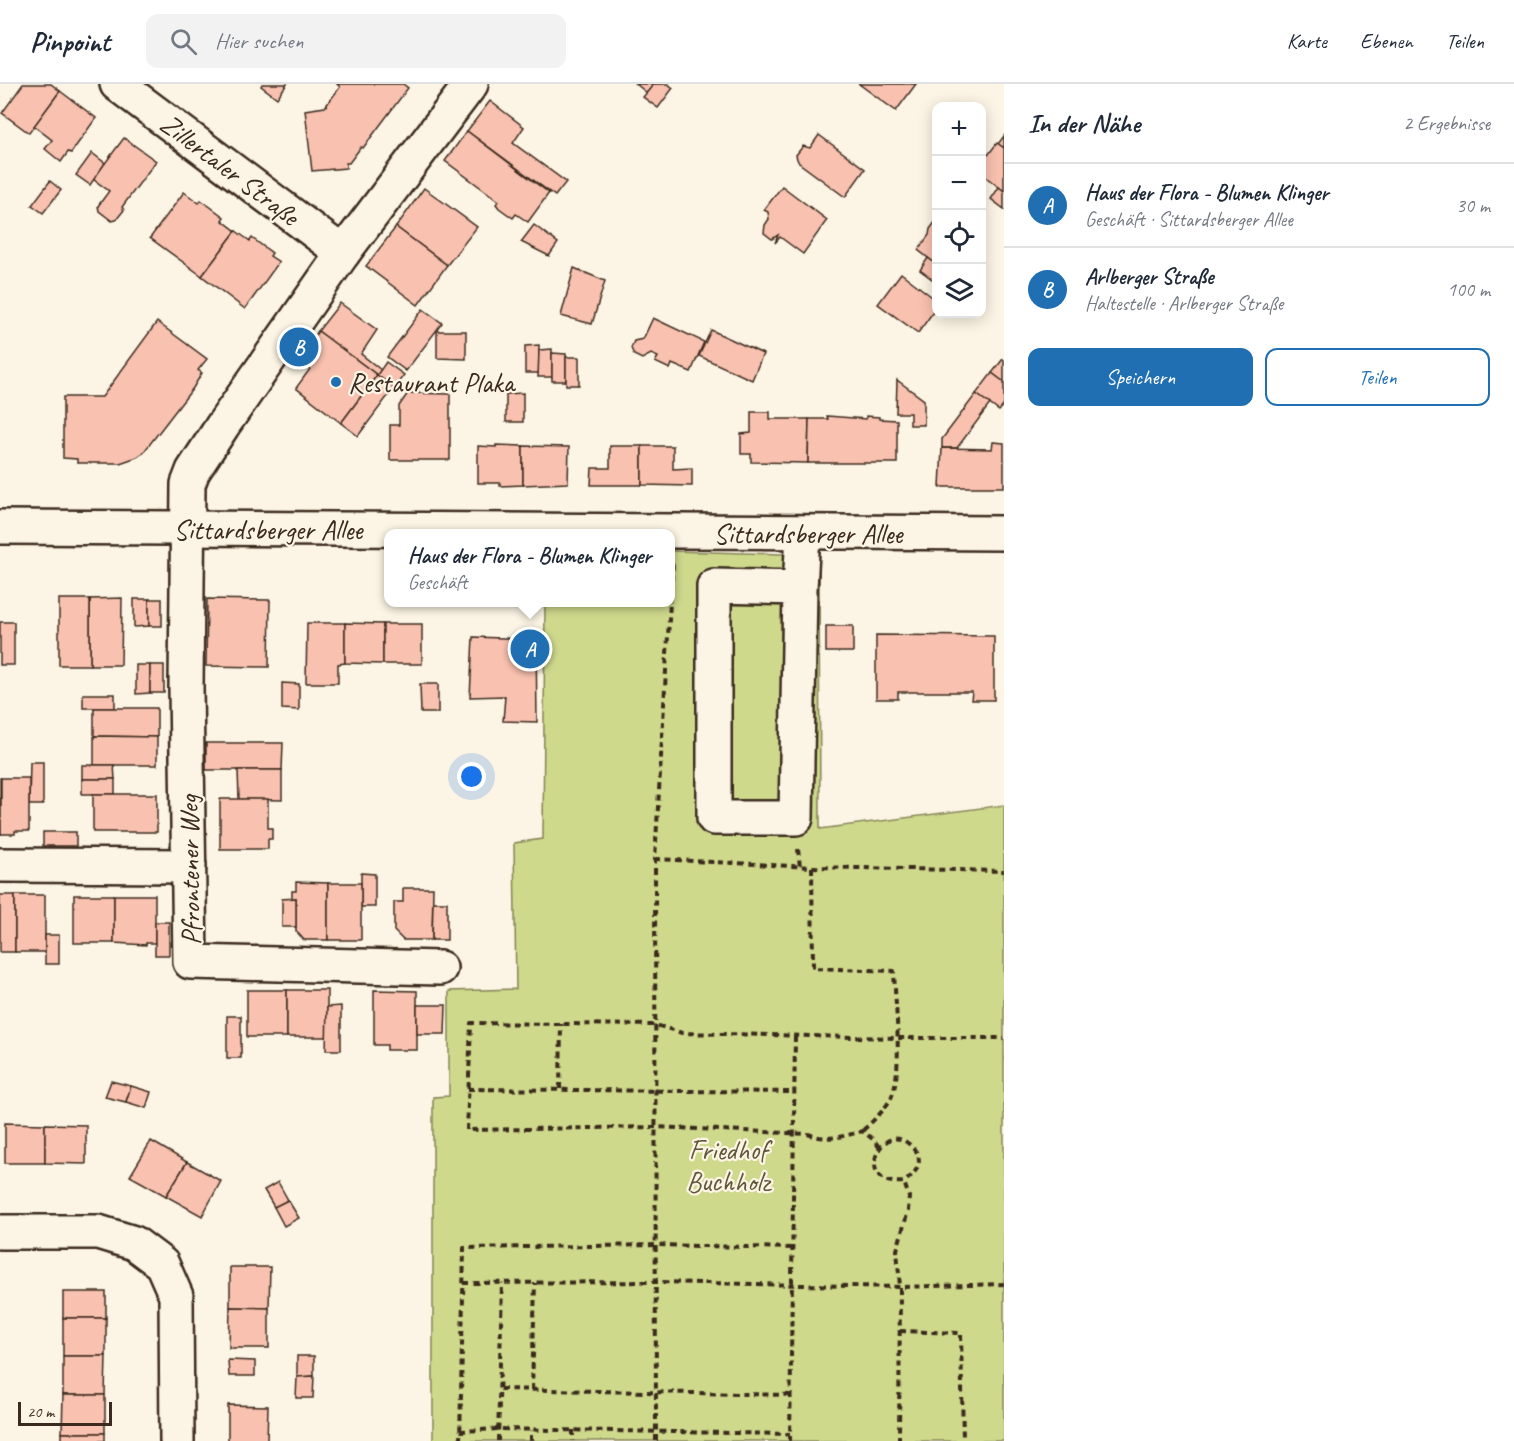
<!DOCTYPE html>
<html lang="de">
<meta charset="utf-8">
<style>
:root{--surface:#fff;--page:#f2f2f3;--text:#1f2937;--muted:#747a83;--line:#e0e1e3;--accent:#1f6fb2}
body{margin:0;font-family:Caveat,sans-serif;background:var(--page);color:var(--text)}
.controls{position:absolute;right:18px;top:18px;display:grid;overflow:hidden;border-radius:12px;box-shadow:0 3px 15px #0003}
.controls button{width:54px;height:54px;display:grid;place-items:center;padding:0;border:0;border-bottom:2px solid var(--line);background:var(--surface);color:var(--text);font:30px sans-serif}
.scale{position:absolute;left:18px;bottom:15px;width:94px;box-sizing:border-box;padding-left:6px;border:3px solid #3b2a1e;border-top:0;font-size:16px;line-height:21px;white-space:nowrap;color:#3b2a1e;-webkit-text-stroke:4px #fcf5e5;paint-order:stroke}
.you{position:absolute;left:472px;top:693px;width:21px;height:21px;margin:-15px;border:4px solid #fff;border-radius:50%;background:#1a73e8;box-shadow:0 0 0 9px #1a73e833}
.badge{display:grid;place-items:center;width:39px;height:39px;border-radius:50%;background:var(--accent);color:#fff;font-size:20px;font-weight:700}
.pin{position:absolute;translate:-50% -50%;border:3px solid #fff;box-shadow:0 2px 6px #0006}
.popup{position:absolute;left:384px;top:445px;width:291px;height:78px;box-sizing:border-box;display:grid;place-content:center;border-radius:12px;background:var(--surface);filter:drop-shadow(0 2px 4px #0005);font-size:20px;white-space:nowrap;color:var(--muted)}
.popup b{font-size:22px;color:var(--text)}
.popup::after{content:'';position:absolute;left:50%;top:100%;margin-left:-12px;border:12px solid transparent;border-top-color:var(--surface)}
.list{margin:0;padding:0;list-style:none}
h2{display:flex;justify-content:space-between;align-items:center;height:78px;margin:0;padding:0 24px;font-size:26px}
h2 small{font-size:20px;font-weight:400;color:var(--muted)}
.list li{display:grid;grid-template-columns:39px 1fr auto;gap:18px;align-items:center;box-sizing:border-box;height:84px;padding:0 24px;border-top:2px solid var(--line)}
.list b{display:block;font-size:22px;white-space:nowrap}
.list p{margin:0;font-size:20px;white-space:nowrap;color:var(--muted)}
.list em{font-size:20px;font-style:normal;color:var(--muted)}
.actions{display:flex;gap:12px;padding:18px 24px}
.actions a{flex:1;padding:14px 0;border:2px solid var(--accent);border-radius:12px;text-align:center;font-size:21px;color:var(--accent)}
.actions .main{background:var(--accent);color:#fff}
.icon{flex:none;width:33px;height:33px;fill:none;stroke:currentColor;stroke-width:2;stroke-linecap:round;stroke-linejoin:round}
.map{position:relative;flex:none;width:1004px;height:1357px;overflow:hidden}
header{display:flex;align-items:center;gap:36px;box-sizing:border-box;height:84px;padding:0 30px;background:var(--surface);border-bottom:2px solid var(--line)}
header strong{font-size:28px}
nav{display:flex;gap:33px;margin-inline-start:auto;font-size:21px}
.search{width:420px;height:54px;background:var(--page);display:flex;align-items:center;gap:15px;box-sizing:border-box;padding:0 21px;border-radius:12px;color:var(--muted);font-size:22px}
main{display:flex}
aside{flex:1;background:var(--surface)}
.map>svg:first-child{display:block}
.green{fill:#ced98c;stroke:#848255;stroke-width:1.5}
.building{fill:#f9c1af;stroke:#3b2a1e;stroke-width:1.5}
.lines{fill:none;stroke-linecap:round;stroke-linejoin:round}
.minor-casing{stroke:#3b2a1e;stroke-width:38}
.major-casing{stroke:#3b2a1e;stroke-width:38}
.path{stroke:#3b2a1e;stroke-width:4;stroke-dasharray:6 4.5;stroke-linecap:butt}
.minor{stroke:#fcf5e5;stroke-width:33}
.major{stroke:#fcf5e5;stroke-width:33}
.poi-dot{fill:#1f6fb2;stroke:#fcf5e5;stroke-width:2}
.labels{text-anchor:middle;stroke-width:4.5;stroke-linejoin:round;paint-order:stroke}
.street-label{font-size:28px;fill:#3b2a1e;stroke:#fcf5e5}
.poi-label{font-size:28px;fill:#3b2a1e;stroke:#fcf5e5;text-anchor:start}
.park-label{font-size:28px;fill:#60563a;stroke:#fcf5e5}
</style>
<header>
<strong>Pinpoint</strong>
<div class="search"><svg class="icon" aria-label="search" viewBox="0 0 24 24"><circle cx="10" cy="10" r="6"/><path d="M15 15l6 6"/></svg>Hier suchen</div>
<nav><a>Karte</a><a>Ebenen</a><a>Teilen</a></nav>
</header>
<main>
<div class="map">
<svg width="1004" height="1357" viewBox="0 0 1004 1357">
<rect width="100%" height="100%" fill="#fcf5e5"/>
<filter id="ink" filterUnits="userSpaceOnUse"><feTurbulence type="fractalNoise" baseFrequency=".0167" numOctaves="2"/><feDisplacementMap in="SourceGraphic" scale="12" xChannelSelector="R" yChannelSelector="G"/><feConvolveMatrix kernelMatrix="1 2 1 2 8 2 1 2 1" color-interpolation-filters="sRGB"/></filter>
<g filter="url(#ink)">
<path class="green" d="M671,467L819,471L820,745L1004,721V1357H433V1013L449,1012V907L516,905L514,759L543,755L545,519L671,518Z"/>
<g class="building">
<path d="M23,0H51L60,7L29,49L2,29Z"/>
<path d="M262,0H287L277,14L261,2Z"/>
<path d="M337,0H403L408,4L363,64L361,63L349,79H346V84L312,87L305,26L325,23L340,3Z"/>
<path d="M636,0H654L647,9Z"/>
<path d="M654,0H668L673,4L658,24L643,13Z"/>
<path d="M859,0H916L896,27Z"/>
<path d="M60,7L96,34L71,69L68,68L61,78L45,65L52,56L34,42Z"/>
<path d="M490,17L524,43L513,59L566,98L555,112L467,47Z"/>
<path d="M467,47L549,109L528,138L516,130L513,134L499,124L496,120L499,117L445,77Z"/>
<path d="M819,51L865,85L845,113L799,79L797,75L796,71L803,62L810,64Z"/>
<path d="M1004,52V64L998,60Z"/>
<path d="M124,54L156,77L122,123L124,126L116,136L112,137L99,127L98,122L109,107L93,95Z"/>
<path d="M997,59L1004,64V107L982,90V69H985L988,71Z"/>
<path d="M92,69L105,79L90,101L76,91Z"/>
<path d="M50,97L61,106L43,129L32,121Z"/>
<path d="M782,102L827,136L803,170L780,153L775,159L778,151L772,155L764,149L765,141L769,135L768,128L764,126Z"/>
<path d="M999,103L1004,107V125L991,115Z"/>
<path d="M424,104L477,143L447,181L396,143Z"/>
<path d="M184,108L199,119L201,116L224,133L222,136L236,147L202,192L150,154Z"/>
<path d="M936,137V180L918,166L929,151L930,145Z"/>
<path d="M534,141L558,159L549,172L521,158Z"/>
<path d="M396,143L447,181L418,221L366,182Z"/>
<path d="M236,147L250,157L252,154L272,169L270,172L279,178L245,225L202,192Z"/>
<path d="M928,174L936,180V198L920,186Z"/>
<path d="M574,184L605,197L592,240L561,232Z"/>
<path d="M901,189L936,216V224L918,249L878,220Z"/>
<path d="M340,219L377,246L361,270L381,286L377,291L318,247Z"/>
<path d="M423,225L442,239L406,287L387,273Z"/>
<path d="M653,234L704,258L691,288L672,280L670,285L655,278L658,273L651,270L642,275L634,271L631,264L634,257L643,255Z"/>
<path d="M157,238L207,275L198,286L202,289L193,304L143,369L137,373L120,379H77V375L63,374V313H102Z"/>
<path d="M711,246L763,270L752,296L699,272Z"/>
<path d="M318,247L377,291L341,339L296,304L310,285L298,277Z"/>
<path d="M437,247H466V275L437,274Z"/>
<path d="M539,261V289H525V262Z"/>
<path d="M552,265V293H538L539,266Z"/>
<path d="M552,269L566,270V297H552Z"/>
<rect x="566" y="273" width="13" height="28"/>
<path d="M1003,275L1004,276V298L992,289Z"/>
<path d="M386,278L404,291L394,304L377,291Z"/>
<path d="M992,289L1004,298V321L999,327L976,310Z"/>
<path d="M377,291L394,304L358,352L341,339Z"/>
<path d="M897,296L924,316V341H910V329H896Z"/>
<path d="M408,309L450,310V376H390V341H399V322Z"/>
<path d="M523,309V338H506V310Z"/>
<path d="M976,310L990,320L957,364H942V355Z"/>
<path d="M751,328H770V335H809L808,379L751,378V370H741V350L751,349Z"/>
<path d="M827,332L866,335V332L879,333V335L897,336V379H808L809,335H828Z"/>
<path d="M993,358L1004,359V403H940L942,364L992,365Z"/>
<path d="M496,361L523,362V401L500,402V399H478V362L496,363Z"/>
<path d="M523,362L569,363L568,399L523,401Z"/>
<path d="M610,362H642V401H591L592,384H610Z"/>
<path d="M642,362H673V385L692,384V402L642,401Z"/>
<path d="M122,514L121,581H90V515Z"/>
<rect x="59" y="515" width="31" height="66"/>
<path d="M134,515H149V542L134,543Z"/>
<rect x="149" y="515" width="13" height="27"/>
<path d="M207,515L270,516L269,583L206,582Z"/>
<rect x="0" y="538" width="14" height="43"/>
<path d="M307,539H345V579L338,580V599H306Z"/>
<path d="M345,539L383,540V580L345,579Z"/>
<rect x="383" y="540" width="39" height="40"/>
<rect x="826" y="542" width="27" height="26"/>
<path d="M876,551L994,552V616H971L972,608H898V615H876Z"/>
<path d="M473,553L536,555L537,638L503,637L505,612L470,613Z"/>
<path d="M136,581H150V609L136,610Z"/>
<rect x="150" y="581" width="14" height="28"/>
<path d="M282,599L299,600V626L282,625Z"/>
<path d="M420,600H438V629H421Z"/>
<rect x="83" y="610" width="32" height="14"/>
<path d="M94,624H157V653L94,652Z"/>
<path d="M94,652L157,653V681H94Z"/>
<path d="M206,659H283L282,686H206Z"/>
<path d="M30,678H43V721H29Z"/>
<path d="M82,681H114L115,695H82Z"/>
<path d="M238,686H282V716L239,715Z"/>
<rect x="0" y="694" width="1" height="56"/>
<path d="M1,694H29V747H15V750H1Z"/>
<rect x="82" y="695" width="33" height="15"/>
<rect x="93" y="710" width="64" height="38"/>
<path d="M220,715H268V744H272V755H268V765H220Z"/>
<rect x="43" y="748" width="33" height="14"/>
<path d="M361,789L375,790V823H361Z"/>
<path d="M296,798L328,799V856H304L296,847V814L292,815V807H296Z"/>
<rect x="328" y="799" width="33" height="57"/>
<path d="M403,804H433L432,856H403L394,847V818H403Z"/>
<rect x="0" y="811" width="15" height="57"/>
<rect x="15" y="811" width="30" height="57"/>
<rect x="74" y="811" width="40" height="48"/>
<path d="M114,811H155V859H146V861L114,859Z"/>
<path d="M296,814V843H282V815Z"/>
<path d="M433,818H447V856H432Z"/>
<rect x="155" y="838" width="14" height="33"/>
<rect x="45" y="851" width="14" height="29"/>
<rect x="247" y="906" width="40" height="47"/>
<rect x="287" y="906" width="40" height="47"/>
<path d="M374,906L417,907V966H387V961H374Z"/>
<path d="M417,921H446L445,950H417Z"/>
<path d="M341,922V966H326L327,923Z"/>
<rect x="227" y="932" width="14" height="42"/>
<path d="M111,997L131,1002L126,1018L105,1013Z"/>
<path d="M131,1002L151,1008L146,1024L126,1018Z"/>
<path d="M5,1039L45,1040V1079H5Z"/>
<path d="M45,1040L86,1041V1080L45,1079Z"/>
<path d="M151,1057L187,1078L166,1112L130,1092Z"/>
<path d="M187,1078L221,1097L202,1132L166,1112Z"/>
<path d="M278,1098L288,1116L274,1123L264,1106Z"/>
<path d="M288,1116L299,1134L284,1142L274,1123Z"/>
<path d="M230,1183H270L269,1224L230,1223Z"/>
<rect x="63" y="1208" width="43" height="26"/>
<path d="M230,1223L269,1224V1264H229Z"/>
<rect x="63" y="1234" width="43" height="38"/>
<path d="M63,1272H106L105,1311H63Z"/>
<path d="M297,1272H314V1292L297,1293Z"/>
<path d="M228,1276L255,1277V1292H229Z"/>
<path d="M314,1292L313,1314H296L297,1293Z"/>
<path d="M63,1311H105V1349H62Z"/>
<path d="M228,1321L268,1322L267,1357H228Z"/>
<rect x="62" y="1349" width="43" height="8"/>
</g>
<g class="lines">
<defs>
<g id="minor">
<path d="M117,0L343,169"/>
<path d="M800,504L714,502V734H796L800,504L803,449"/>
<path d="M0,781L189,782"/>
<path d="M440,884L190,878L186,603L188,400L193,387L223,341L343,169L471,0"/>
<path d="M0,1148H98L134,1159L162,1180L176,1212L177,1357"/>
</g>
<path id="major" d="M0,443L1004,449"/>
</defs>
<use href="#minor" class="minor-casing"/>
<use href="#major" class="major-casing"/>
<g class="path">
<path d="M671,507L673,478"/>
<path d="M798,765L800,783"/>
<path d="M655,775L812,783L1004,787"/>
<path d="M812,783L813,884L894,887C895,919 904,990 890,1016C883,1028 872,1038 862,1047"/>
<path d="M468,1005L794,1008"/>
<path d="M560,1005L561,940"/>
<path d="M879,1063L874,1056L862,1047C843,1053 827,1057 808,1050L656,1043L467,1046L471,939L656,941L682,949L896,954H1004"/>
<path d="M463,1199L657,1198L900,1203L1004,1200"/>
<path d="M900,1247L961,1249L963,1357"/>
<path d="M500,1305L791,1311"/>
<path d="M532,1306L535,1199"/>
<path d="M573,1346V1357"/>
<path d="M460,1347L499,1345L790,1350"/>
<path d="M460,1357L464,1164L657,1161L793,1164"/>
<path d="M498,1357L502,1199"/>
<path d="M531,1357V1346"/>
<path d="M656,1357L655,775L670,518"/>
<path d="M790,1357L795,952"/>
<path d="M899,1357L900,1203L897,1166L908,1127L909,1113L904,1098C852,1104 880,1035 909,1060C926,1074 919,1087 904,1098"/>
</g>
<use href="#minor" class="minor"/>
<use href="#major" class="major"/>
</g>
</g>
<circle class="poi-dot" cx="336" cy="298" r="6"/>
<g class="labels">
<g class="street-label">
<text transform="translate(230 85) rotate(37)" y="10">Zillertaler Straße</text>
<text x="268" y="455">Sittardsberger Allee</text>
<text x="808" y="459">Sittardsberger Allee</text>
<text transform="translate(189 786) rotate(-91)" y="10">Pfrontener Weg</text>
</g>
<g class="poi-label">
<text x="348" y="308">Restaurant Plaka</text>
</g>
<g class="park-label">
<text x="728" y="1075">Friedhof<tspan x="728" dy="32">Buchholz</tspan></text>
</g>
</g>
</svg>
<div class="controls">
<button>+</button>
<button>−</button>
<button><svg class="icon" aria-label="locate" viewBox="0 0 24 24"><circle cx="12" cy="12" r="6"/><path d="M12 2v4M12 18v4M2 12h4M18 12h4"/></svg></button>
<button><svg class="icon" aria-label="layers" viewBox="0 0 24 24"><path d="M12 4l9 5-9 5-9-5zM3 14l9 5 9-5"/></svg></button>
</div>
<div class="scale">20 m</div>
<div class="you"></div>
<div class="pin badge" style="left:530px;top:565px">A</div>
<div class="popup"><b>Haus der Flora - Blumen Klinger</b>Geschäft</div>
<div class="pin badge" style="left:299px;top:263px">B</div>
</div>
<aside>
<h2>In der Nähe<small>2 Ergebnisse</small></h2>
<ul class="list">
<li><span class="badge">A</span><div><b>Haus der Flora - Blumen Klinger</b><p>Geschäft · Sittardsberger Allee</p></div><em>30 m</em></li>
<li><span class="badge">B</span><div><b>Arlberger Straße</b><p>Haltestelle · Arlberger Straße</p></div><em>100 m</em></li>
</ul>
<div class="actions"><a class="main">Speichern</a><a>Teilen</a></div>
</aside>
</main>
